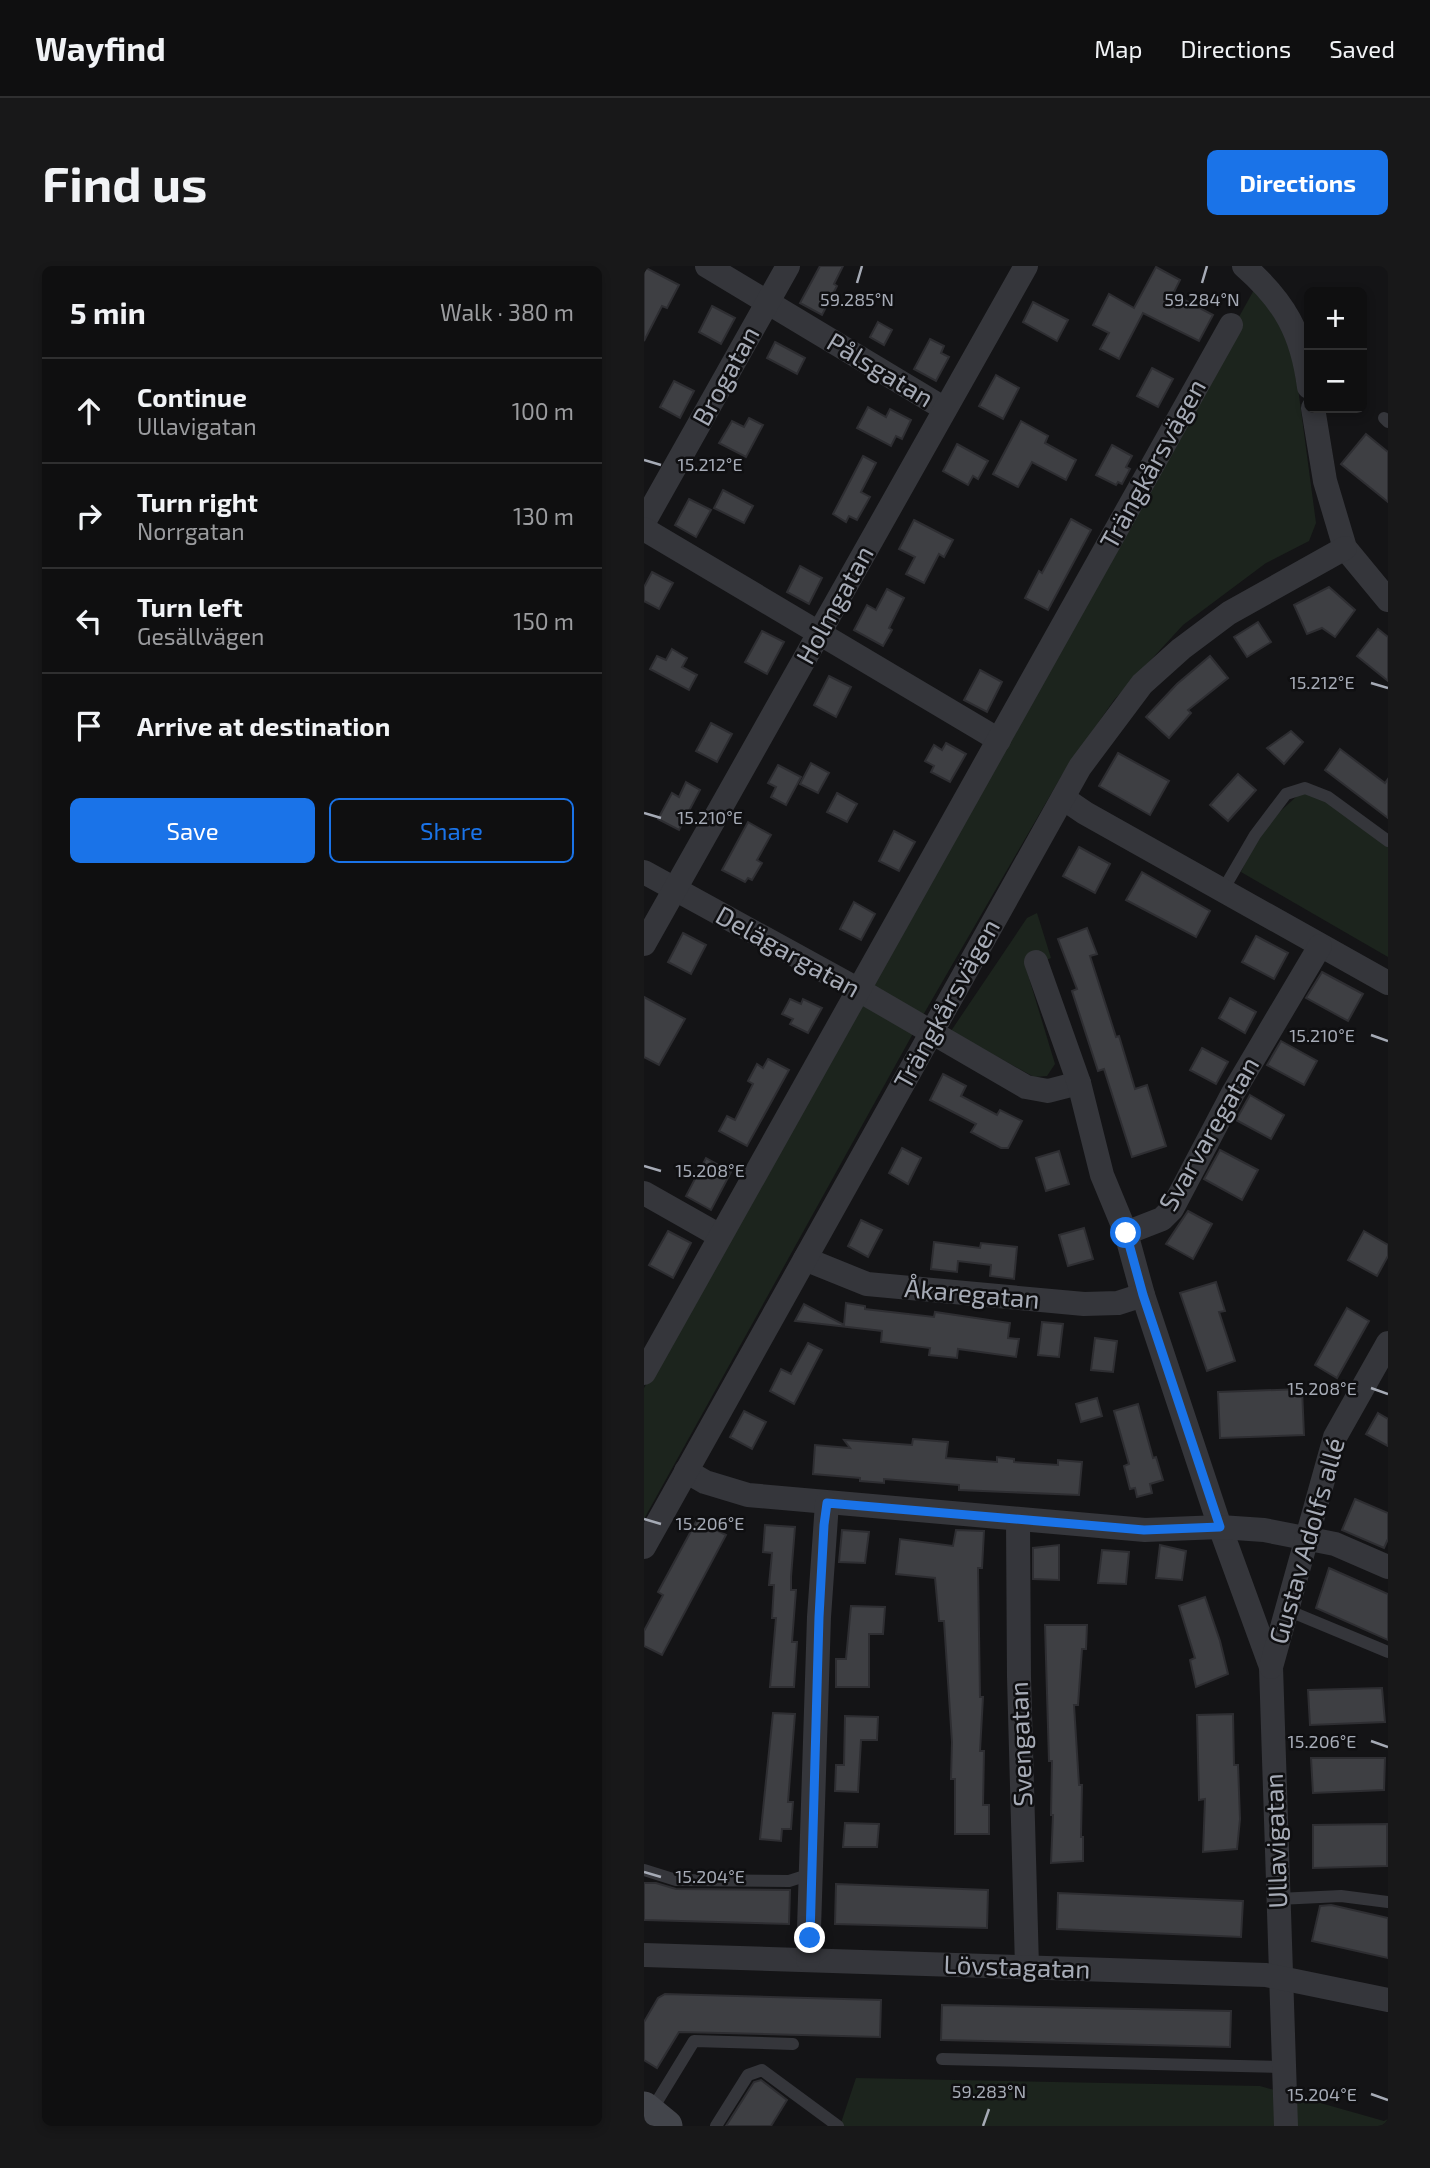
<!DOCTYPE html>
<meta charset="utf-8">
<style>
:root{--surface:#0f0f10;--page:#181819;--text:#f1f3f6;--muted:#9b9c9f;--line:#2f2f30;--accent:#1a73e8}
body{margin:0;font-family:"Exo 2",sans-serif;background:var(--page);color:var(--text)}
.controls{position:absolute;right:21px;top:21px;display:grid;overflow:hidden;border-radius:10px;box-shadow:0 4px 10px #0003}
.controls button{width:63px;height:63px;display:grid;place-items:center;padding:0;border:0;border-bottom:2px solid var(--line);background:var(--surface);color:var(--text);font:35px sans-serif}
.stop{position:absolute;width:21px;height:21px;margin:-16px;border:5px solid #1a73e8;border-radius:50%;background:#fff}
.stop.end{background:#1a73e8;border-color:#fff;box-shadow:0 2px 7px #0008}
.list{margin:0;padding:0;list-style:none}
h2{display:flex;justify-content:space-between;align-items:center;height:91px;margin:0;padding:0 28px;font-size:30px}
h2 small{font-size:23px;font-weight:400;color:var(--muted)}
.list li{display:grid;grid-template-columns:46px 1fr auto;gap:21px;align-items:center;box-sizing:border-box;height:105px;padding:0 28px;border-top:2px solid var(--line)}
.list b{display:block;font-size:26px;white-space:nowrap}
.list p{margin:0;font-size:23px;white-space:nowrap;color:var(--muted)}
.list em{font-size:23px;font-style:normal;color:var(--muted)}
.actions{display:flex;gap:14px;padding:21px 28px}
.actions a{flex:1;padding:16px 0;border:2px solid var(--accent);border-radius:10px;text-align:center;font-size:24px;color:var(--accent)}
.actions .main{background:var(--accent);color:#fff}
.icon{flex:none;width:38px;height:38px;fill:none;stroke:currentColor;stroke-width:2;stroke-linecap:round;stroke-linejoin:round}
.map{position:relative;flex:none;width:744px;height:1860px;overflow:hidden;border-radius:10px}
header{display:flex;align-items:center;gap:42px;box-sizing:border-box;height:98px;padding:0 35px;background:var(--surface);border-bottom:2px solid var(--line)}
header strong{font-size:33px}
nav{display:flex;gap:38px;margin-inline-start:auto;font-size:24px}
.intro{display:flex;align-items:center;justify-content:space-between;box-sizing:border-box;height:168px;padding:0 42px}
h1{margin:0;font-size:49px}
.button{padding:18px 32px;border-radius:10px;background:var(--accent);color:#fff;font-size:24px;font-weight:700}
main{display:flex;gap:42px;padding:0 42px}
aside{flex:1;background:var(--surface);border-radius:10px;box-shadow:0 4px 10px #0003}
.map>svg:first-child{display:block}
.green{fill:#1c241d}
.building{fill:#3e3f43;stroke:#2e2e32;stroke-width:2}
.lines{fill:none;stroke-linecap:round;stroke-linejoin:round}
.lane{stroke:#35363b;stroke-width:12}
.street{stroke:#35363b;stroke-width:24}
.secondary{stroke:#43454b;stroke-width:33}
.route{stroke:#1a73e8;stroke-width:9}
.ticks{fill:none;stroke:#a6abb6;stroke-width:2.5}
.labels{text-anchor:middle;stroke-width:5;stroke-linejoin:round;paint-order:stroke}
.street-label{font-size:26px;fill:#a6abb6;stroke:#0f0f11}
.ticks-label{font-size:18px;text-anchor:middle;fill:#a6abb6;stroke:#0f0f11;stroke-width:5;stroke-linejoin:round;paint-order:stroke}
</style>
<header>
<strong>Wayfind</strong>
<nav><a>Map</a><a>Directions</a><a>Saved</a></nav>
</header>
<div class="intro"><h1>Find us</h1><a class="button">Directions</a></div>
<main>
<aside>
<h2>5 min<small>Walk · 380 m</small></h2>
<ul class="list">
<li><svg class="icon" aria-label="ahead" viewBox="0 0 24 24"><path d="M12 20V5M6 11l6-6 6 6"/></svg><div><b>Continue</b><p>Ullavigatan</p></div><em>100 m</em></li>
<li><svg class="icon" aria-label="right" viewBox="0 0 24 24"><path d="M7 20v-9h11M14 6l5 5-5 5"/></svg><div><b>Turn right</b><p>Norrgatan</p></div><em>130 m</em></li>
<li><svg class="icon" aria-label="left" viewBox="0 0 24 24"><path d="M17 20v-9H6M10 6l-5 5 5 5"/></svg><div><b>Turn left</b><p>Gesällvägen</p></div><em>150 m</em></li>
<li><svg class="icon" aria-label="arrive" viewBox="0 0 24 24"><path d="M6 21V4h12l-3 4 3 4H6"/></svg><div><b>Arrive at destination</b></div></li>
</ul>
<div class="actions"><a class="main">Save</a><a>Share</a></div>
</aside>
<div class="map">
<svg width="744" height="1860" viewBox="0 0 744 1860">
<rect width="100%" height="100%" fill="#141416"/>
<g class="green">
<path d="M611,22L648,77L672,257L665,275L622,297L539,359L470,434L418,509L282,744L0,1253V1122Z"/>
<path d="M665,519L744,580V691L597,606L617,563Z"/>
<path d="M393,647L407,692L382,702L411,798L403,810L390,811L307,765L383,652Z"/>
<path d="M212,1812L616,1820L740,1855L744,1853V1860H196Z"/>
</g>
<g class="building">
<path d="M176,0H199L190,18L193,20L178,49L156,37Z"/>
<path d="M0,1L35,19L23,42L18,40L0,75Z"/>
<path d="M512,1L536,14L529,28L569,49L555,75L499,47L475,93L456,83L465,67L449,59L465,28L490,42Z"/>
<path d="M389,36L424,54L413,75L379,56Z"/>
<path d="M68,40L91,52L77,78L55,66Z"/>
<path d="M234,56L248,64L240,79L226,71Z"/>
<path d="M286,73L300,80L297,87L305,91L292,115L270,103Z"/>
<path d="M131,76L161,92L153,108L123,92Z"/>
<path d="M508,102L529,113L514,141L493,130Z"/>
<path d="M352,109L375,122L359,153L335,140Z"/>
<path d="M30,115L50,125L36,152L16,141Z"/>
<path d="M224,141L242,151L246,143L267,154L258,173L252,170L247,180L213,162Z"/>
<path d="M105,152L119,159L102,191L75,177L88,155L100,161Z"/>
<path d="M377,155L404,170L401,177L432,194L422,214L388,196L374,221L349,208Z"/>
<path d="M722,168L744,186V236L697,198Z"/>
<path d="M313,178L344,195L334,213L329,210L324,219L299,205Z"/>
<path d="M468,179L488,190L482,201L486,203L478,218L474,216L472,219L452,209Z"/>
<path d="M219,190L232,197L217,226L226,231L213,254L205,250L202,256L189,248Z"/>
<path d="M79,224L109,240L100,257L70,242Z"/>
<path d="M45,233L67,244L52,271L31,259Z"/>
<path d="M427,253L447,264L404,344L381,332L395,305L398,307Z"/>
<path d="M270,254L309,274L300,291L295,288L280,317L262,308L271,291L255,283Z"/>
<path d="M156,300L178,312L165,338L143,326Z"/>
<path d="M8,306L29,317L15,343L0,335V321Z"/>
<path d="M685,321L711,344L691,371L678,362L663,368L650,339Z"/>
<path d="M243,323L260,332L245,362L248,364L239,380L210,364L223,339L232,344Z"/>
<path d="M614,356L627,376L603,391L590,371Z"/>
<path d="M734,363L744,371V415L713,390Z"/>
<path d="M118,365L140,376L123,408L101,396Z"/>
<path d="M28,383L43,392L38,401L53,409L45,424L6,403L13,390L22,394Z"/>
<path d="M566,390L584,412L544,444L547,447L525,472L502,451L533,418Z"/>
<path d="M336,404L358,416L343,446L320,434Z"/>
<path d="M185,410L207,421L192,451L170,439Z"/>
<path d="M67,457L88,468L73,496L52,485Z"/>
<path d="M647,465L659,476L640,498L623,482Z"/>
<path d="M302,477L322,488L306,516L287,506L290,500L281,495L290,479L298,484Z"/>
<path d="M696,483L741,517L744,513V552L681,504Z"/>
<path d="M474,487L525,515L506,549L455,520Z"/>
<path d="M167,497L185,507L174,527L156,518Z"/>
<path d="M134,499L157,511L142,539L127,531L132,521L124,517Z"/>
<path d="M594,508L612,524L584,555L566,539Z"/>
<path d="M42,516L56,524L35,564L14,553L28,527L35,531Z"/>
<path d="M193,527L213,538L203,556L183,546Z"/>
<path d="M104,556L127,569L113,594L118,597L108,614L104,612L101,616L78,604Z"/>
<path d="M250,565L271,576L255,605L235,595Z"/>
<path d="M435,581L466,598L451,627L419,610Z"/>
<path d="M498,606L566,645L552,671L482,634Z"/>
<path d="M210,636L231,648L217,674L196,663Z"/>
<path d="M443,662L453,688L446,690L472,771L475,770L491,823L503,819L522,880L488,891L460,803L454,805L428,725L433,723L414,673Z"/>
<path d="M39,667L62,679L47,708L24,696Z"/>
<path d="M612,670L644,687L630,713L598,696Z"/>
<path d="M678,706L719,728L704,755L662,732Z"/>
<path d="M0,731L41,753L15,799L0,791Z"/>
<path d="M586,732L612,746L601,767L575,752Z"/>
<path d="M146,733L157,738L159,733L178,742L164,767L146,758L149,753L138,748Z"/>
<path d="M637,775L673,795L660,819L623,799Z"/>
<path d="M558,782L584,796L572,818L546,804Z"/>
<path d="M124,793L145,804L103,880L75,865L83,850L91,854L109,818L104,815L113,798L119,802Z"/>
<path d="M299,808L322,820L317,830L353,849L356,844L378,855L364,882H357L327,866L332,858L286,834Z"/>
<path d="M606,829L640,849L627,873L592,854Z"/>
<path d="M258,882L277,892L264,918L245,907Z"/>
<path d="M576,884L614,904L598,934L560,913Z"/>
<path d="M415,885L425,918L402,925L392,892Z"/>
<path d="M62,892L87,906L67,944L42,930Z"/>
<path d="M544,945L568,958L549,993L522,978Z"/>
<path d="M217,954L238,964L224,991L204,980Z"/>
<path d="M440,962L449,993L424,1000L415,969Z"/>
<path d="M24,965L47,977L29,1012L5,999Z"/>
<path d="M720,965L744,979V990L733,1010L704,994Z"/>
<path d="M290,976L336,982L337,977L373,981L370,1013L346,1010L347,999L314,995L313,1006L287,1003Z"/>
<path d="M572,1016L581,1045L575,1046L591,1095L563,1105L536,1027Z"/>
<path d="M202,1037L221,1040V1043L290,1051L291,1046L366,1057L364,1072L375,1073L372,1091L314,1083L313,1092L285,1089L286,1082L237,1076L238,1065L151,1055L160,1038L200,1059Z"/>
<path d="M703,1042L725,1055L693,1112L671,1099Z"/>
<path d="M398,1056L419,1058L415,1091L394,1089Z"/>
<path d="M451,1072L473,1075L469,1106L447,1104Z"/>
<path d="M164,1077L178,1084L150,1138L126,1125L137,1103L147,1108Z"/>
<path d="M658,1123L660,1169L576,1172L574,1126Z"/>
<path d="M453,1132L458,1150L437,1156L432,1138Z"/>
<path d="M494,1138L509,1192L512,1191L519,1214L506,1218L508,1227L493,1231L491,1222L486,1223L480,1200L485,1198L470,1145Z"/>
<path d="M100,1145L122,1156L108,1183L86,1171Z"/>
<path d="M734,1147L744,1153V1180L722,1168Z"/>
<path d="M269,1173L304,1176L302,1192L353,1196V1191L370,1193V1196L414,1199V1194L438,1196L435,1229L315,1224V1219L240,1213V1217L216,1215V1212L169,1208L171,1179L206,1182L200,1174L268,1179Z"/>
<path d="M711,1233L744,1247V1273L740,1282L698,1264Z"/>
<path d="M53,1254L82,1269L18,1389L0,1380V1365L19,1329L14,1326Z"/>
<path d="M121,1259L151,1261L147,1311V1324H152L148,1376H153L150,1421H126L132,1352H128L130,1319H125L128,1287L119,1286Z"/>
<path d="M198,1264L225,1266L221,1297L195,1296Z"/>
<path d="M312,1264L340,1265L338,1302H334L336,1431H339L336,1485H340L339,1539H345V1568H311V1513H307L308,1476L300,1355H295L291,1312L252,1308L256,1273L309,1280Z"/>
<path d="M415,1279V1314L389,1313V1282Z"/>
<path d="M516,1279L542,1285L538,1314L512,1312Z"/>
<path d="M458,1284L485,1286L482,1318L454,1317Z"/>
<path d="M685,1302L744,1328V1374L672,1342Z"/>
<path d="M561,1331L576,1375L584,1408L552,1421L546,1394L551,1392L535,1340Z"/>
<path d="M207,1340L241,1341L239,1368H225V1421H192V1393H202Z"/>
<path d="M401,1359H443L442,1383H438L434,1439H430L435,1519H438L437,1571H439V1595L407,1597L409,1549H407L408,1495H405Z"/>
<path d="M738,1422L741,1456L666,1459L664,1424Z"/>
<path d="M129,1447L151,1448L144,1536H149L147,1563H138L137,1575L116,1573Z"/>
<path d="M589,1448L590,1499H594L596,1553L593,1583L559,1586L561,1533L555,1534L553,1449Z"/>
<path d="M201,1450L234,1451L233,1474H217L214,1526L191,1525L192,1499H200Z"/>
<path d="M667,1492H741L740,1524L669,1527Z"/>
<path d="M201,1557L235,1558L233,1581H199Z"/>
<path d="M743,1558V1600L669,1602V1559Z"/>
<path d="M0,1617H12L32,1623L146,1624L145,1658L0,1654Z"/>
<path d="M192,1618L344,1624L343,1662L191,1658Z"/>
<path d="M414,1627L599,1635L597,1671L413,1663Z"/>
<path d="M687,1639L744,1652V1692L668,1675L676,1640Z"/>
<path d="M21,1728L237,1734L236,1771L35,1766L13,1802L0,1794V1756L14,1732Z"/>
<path d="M298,1739L587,1745L586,1781L297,1774Z"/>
<path d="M117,1814L143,1834L127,1860H82L110,1816Z"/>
</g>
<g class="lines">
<g class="lane">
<path d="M740,152L744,156"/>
<path d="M579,624L611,569L642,528L661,522L684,531L744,575"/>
<path d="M643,1344L744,1386"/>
<path d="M0,1604L32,1614L145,1615L167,1608"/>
<path d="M634,1633L697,1630L744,1636"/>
<path d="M298,1793L640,1801"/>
<path d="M6,1847L50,1775L149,1778"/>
<path d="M72,1860L104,1809L118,1804L194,1860"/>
</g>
<g class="street">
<path d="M63,0L301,143"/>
<path d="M600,0C641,36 658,67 665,121"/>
<path d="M669,142L681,215L701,282L744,334"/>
<path d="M0,256L144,0"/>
<path d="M0,263L355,474"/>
<path d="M419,532L441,547L744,717"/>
<path d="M0,606L215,724L382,821L404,825L435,817"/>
<path d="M0,678L382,0"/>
<path d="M392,696L435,817L458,909L482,967L499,1029L576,1261L627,1401L642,1860"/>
<path d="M0,927L76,970"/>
<path d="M482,967L518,953L528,943L589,827L676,680"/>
<path d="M161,993L223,1018L440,1038L474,1037L499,1029"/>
<path d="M0,1107L587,59"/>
<path d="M42,1205L61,1216L104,1229L501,1264L576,1261L620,1264L691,1278L744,1301"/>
<path d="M374,1254L375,1411L383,1701"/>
<path d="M0,1281L436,501L498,418L537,383L585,347L701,282"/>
<path d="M627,1401L691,1171L744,1077"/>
<path d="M0,1689L622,1709L744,1734"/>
<path d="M164,1694L175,1351L183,1237"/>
</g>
<path class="secondary" d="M0,1842L22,1860"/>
</g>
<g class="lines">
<path class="route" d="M166,1672L175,1351L180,1259L183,1237L500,1264L576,1261L499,1029L482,967"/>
</g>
<path class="ticks" d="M213,17L218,0M558,17L563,0M0,194L17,199M727,417L744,422M0,547L17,552M727,769L744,775M0,900L17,905M727,1122L744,1128M0,1253L17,1258M727,1475L744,1481M0,1606L17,1611M727,1828L744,1834M339,1860L345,1843"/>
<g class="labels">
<g class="street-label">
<text transform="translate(236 104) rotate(31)" y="9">Pålsgatan</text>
<text transform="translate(82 110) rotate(-61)" y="9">Brogatan</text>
<text transform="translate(509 198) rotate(-61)" y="9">Trängkårsvägen</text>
<text transform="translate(191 339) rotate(-61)" y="9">Holmgatan</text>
<text transform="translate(144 686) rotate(29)" y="9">Delägargatan</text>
<text transform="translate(303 738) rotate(-61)" y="9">Trängkårsvägen</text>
<text transform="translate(565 868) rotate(-60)" y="9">Svarvaregatan</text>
<text transform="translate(328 1028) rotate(5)" y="9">Åkaregatan</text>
<text transform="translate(663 1275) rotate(-74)" y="9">Gustav Adolfs allé</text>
<text transform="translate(377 1478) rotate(-92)" y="9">Svengatan</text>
<text transform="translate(632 1575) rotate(-92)" y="9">Ullavigatan</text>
<text transform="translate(373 1701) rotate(2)" y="9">Lövstagatan</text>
</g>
</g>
<g class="ticks-label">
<text x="213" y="40">59.285°N</text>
<text x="558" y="40">59.284°N</text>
<text x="66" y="205">15.212°E</text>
<text x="678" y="423">15.212°E</text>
<text x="66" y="558">15.210°E</text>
<text x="678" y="776">15.210°E</text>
<text x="66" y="911">15.208°E</text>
<text x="678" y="1129">15.208°E</text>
<text x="66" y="1264">15.206°E</text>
<text x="678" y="1482">15.206°E</text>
<text x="66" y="1617">15.204°E</text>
<text x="345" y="1832">59.283°N</text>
<text x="678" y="1835">15.204°E</text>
</g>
</svg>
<div class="controls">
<button>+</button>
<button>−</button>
</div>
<div class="stop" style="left:482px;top:967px"></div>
<div class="stop end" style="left:166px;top:1672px"></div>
</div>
</main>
